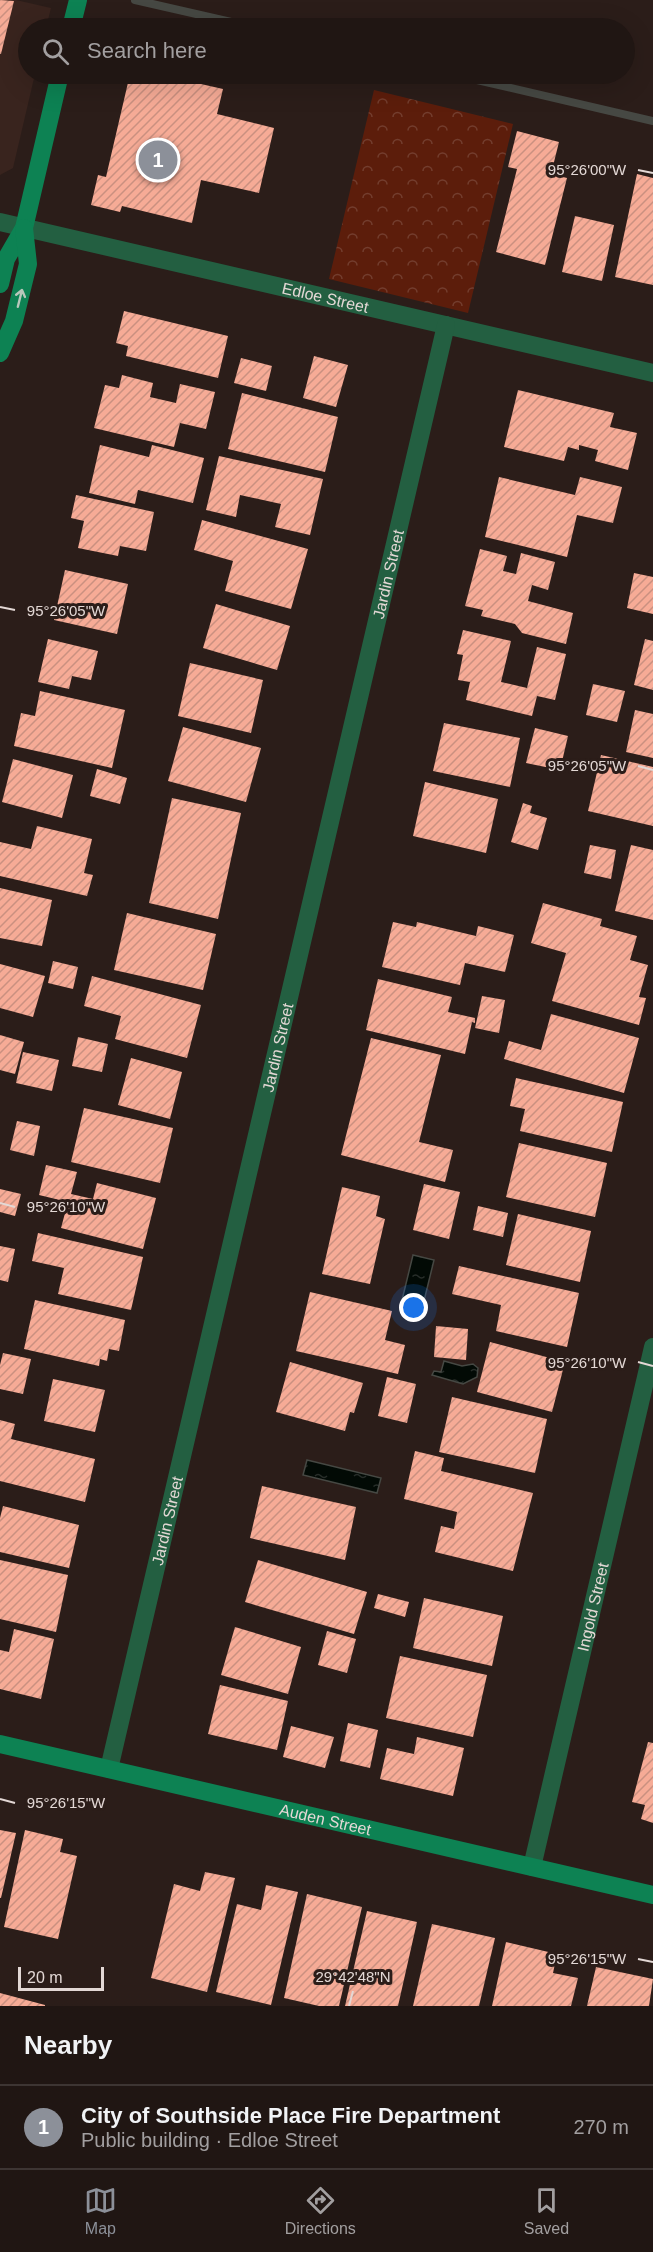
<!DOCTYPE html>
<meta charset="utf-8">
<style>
:root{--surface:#201613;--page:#281f1c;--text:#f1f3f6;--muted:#a29fa0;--line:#3d3533;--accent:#8c9099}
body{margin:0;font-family:Arial,sans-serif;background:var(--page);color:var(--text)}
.scale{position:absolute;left:18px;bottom:15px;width:86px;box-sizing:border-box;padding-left:6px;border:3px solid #e3d8d5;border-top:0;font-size:16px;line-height:21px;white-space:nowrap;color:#e3d8d5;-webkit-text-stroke:4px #2b1d19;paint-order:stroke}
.you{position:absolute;left:414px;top:1308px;width:21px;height:21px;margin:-15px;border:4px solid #fff;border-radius:50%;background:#1a73e8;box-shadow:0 0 0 9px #1a73e833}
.badge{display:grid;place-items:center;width:39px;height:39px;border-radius:50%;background:var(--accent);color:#fff;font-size:20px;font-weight:700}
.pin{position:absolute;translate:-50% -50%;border:3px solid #fff;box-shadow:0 2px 6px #0006}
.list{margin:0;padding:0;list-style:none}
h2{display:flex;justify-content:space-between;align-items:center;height:78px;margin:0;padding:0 24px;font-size:26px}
h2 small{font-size:20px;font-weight:400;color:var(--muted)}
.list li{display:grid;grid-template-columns:39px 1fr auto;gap:18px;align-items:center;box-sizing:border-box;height:84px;padding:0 24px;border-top:2px solid var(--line)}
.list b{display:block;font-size:22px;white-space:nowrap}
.list p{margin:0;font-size:20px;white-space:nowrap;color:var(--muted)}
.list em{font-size:20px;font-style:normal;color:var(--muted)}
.icon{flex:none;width:33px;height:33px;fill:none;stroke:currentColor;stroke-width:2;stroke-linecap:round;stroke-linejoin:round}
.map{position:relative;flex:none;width:653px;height:2006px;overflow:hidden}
.search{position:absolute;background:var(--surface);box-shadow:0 6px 24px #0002;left:18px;right:18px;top:18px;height:66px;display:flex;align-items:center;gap:15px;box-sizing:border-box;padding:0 21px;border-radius:33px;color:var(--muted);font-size:22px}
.sheet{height:162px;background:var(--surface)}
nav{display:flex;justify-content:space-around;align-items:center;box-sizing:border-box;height:84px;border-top:2px solid var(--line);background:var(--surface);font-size:16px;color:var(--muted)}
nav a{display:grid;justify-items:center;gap:3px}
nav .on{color:var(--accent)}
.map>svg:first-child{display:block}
.built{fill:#39241e}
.forest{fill:url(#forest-crowns)}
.water{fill:url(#water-ripples);stroke:#464843;stroke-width:1.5}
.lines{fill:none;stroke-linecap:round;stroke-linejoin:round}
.stream{stroke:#464843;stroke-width:8}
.building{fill:url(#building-hatch)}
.street{stroke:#235f41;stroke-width:18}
.secondary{stroke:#0d8253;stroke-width:18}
.oneway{stroke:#b8c7bb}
.ticks{fill:none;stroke:#e3d8d5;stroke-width:2}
.labels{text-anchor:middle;stroke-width:6;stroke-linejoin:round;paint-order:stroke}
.street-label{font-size:16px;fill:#e3d8d5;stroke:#2b1d19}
.ticks-label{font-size:15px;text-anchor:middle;fill:#e3d8d5;stroke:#2b1d19;stroke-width:6;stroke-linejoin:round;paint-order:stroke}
</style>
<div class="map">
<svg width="653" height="2006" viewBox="0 0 653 2006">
<defs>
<pattern id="forest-crowns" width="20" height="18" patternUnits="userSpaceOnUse" patternTransform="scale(1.5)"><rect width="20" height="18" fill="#5c1d0b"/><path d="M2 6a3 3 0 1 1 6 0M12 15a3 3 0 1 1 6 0" fill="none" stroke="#733d2e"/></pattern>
<pattern id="water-ripples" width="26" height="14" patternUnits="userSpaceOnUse" patternTransform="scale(1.5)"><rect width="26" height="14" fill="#020a05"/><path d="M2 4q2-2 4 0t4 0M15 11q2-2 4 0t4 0" fill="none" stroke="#272d29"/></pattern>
<pattern id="building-hatch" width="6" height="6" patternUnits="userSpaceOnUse" patternTransform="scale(1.5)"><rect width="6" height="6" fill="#f6ab96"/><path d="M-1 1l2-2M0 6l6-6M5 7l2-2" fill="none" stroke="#ca9080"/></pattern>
</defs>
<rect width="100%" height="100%" fill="#2b1d19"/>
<path class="built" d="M0,0H16L51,8L46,28H28V74H35L13,168L0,175Z"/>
<path class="forest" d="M374,90L513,124L468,313L329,279Z"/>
<g class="water">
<path d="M413,1255L434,1260L423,1305L402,1300Z"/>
<path d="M444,1361L462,1366L473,1364L478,1368L477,1377L463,1384L432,1375L434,1371L441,1372Z"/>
<path d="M307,1460L381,1478L377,1493L303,1475Z"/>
</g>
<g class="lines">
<g class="stream">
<path d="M135,0L258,28"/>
<path d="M451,74L653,121"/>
</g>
</g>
<g class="building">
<path d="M0,0L14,1L1,54H0Z"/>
<path d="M130,74H157L223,89L217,114L274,128L259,193L201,180L192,223L122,206L120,212L91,205L98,175L106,177Z"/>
<path d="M517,131L559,142L551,174L567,178L545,265L496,252L517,169L508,167Z"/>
<path d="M637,174L653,178V285L615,277Z"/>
<path d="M575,216L614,225L602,281L562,272Z"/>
<path d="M124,311L228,336L218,378L126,356L128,346L116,343Z"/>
<path d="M314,356L348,365L336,407L303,398Z"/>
<path d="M241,358L272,366L266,391L234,383Z"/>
<path d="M122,375L153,383L150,397L176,403L180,384L215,392L206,429L180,423L174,447L94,428L105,385L119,388Z"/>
<path d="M518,390L614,413L610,427L637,433L628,470L595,461L598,450L579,445V450L568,447L564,461L504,447Z"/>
<path d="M242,393L338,417L325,472L228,449Z"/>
<path d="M100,445L149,457L152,445L204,458L193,503L138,490L135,504L89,493Z"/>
<path d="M219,456L323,479L310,535L275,527L281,504L240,495L236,517L206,510Z"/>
<path d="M499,477L575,495L580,477L622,487L613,523L577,515L567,557L485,537Z"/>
<path d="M76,495L154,512L146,551L120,546L118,556L78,548L84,521L71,518Z"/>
<path d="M202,520L308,549L291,609L225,591L233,561L194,550Z"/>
<path d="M480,549L507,556L503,571L516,574L521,553L555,562L548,590L532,585L528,601L573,613L566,644L522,633L515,624L481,616L483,610L465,606Z"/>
<path d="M65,570L128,584L117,634L54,620Z"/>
<path d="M634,573L653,577V614L627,608Z"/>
<path d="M216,604L290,626L277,670L203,648Z"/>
<path d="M463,630L511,641L501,682L527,688L537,647L566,654L555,700L537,696L532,716L466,700L470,682L458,680L463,655L457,654Z"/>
<path d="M48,639L98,651L91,680L72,676L69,689L38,682Z"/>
<path d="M645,639L653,641V690L634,685Z"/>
<path d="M190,663L263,680L251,733L178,716Z"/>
<path d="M593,684L625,691L617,722L586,715Z"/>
<path d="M40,691L125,710L112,768L14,746L21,713L35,716Z"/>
<path d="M635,710L653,714V758L626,752Z"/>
<path d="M444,723L520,738L510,787L433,771Z"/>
<path d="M183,727L261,748L246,802L168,781Z"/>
<path d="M535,728L568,736L560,770L526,763Z"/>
<path d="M601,755L653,767V826L588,811Z"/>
<path d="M13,759L73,775L62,818L2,802Z"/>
<path d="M97,769L127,778L120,804L90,796Z"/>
<path d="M425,782L498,799L486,853L413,836Z"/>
<path d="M172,798L241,813L218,919L149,903Z"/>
<path d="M523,803L532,806L530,813L547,818L538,850L511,842Z"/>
<path d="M37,826L92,839L84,873L93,875L87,896L0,876V842L31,849Z"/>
<path d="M590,845L616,850L611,879L584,873Z"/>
<path d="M631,845L653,850V920L615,911Z"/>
<path d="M0,888L52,900L42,946L0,938Z"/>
<path d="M543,903L602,919L600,926L637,936L630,960L648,965L639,997L646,998L639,1025L552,1001L566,953L531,943Z"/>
<path d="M127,913L216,934L203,990L114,970Z"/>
<path d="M393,922L416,927L417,922L476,936L478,926L514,935L505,972L465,963L460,985L382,967Z"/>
<path d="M53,961L78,967L73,989L48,983Z"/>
<path d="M0,964L45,976L33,1017L0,1008Z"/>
<path d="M92,976L201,1005L187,1058L115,1039L121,1016L84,1006Z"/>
<path d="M378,979L452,997L448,1012L475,1018V1023L472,1022L465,1054L366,1030Z"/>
<path d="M482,996L505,1000L499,1033L475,1028Z"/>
<path d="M551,1014L639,1038L624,1093L504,1059L509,1041L541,1050Z"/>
<path d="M0,1035L24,1042L15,1074L0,1070Z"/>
<path d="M78,1037L108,1044L102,1072L72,1066Z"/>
<path d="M371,1038L441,1055L419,1142L453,1150L445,1182L341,1155Z"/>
<path d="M23,1052L59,1060L52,1091L16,1083Z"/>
<path d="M131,1058L182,1072L170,1119L118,1105Z"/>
<path d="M516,1078L623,1102L612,1152L520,1131L525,1109L510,1106Z"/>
<path d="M84,1108L173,1128L160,1183L71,1162Z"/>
<path d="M17,1121L40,1126L34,1156L10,1150Z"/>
<path d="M519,1143L607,1163L595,1217L506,1197Z"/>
<path d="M46,1165L77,1172L71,1194L93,1199L97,1183L156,1198L143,1249L61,1228L68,1202L39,1195Z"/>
<path d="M424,1184L460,1192L449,1239L413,1230Z"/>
<path d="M342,1187L380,1196L376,1216L385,1219L370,1284L322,1274Z"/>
<path d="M0,1189L21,1194L15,1216L0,1212Z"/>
<path d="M478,1206L508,1213L503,1237L473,1230Z"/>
<path d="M518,1214L591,1231L580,1282L506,1265Z"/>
<path d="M38,1233L143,1257L131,1310L58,1294L64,1268L32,1261Z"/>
<path d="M0,1246L15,1249L8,1282L0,1280Z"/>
<path d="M459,1266L579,1293L567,1347L496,1331L501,1305L452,1294Z"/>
<path d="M310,1292L392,1311L385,1340L405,1345L398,1374L296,1351Z"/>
<path d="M35,1300L125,1320L119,1351L109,1349L107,1361L100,1359L99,1366L24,1349Z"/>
<path d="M436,1326L468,1329L466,1360L434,1357Z"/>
<path d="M490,1342L565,1362L552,1412L477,1392Z"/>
<path d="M3,1353L31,1359L23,1394L0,1389V1365Z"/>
<path d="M290,1362L363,1383L354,1413L350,1412L345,1431L276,1412Z"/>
<path d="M387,1377L416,1384L407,1423L378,1416Z"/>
<path d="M53,1379L105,1390L95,1432L44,1421Z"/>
<path d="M452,1397L547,1419L535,1473L439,1452Z"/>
<path d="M0,1420L15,1424L11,1439L95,1459L85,1502L0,1481Z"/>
<path d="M415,1451L444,1458L441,1471L533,1493L513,1571L435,1552L441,1526L454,1529L457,1512L404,1499Z"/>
<path d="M262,1486L356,1507L345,1560L250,1538Z"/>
<path d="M3,1506L79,1525L69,1568L0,1552V1518Z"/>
<path d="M0,1560L68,1575L56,1632L0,1619Z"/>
<path d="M258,1560L367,1592L354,1634L245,1602Z"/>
<path d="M378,1594L409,1602L405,1617L374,1608Z"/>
<path d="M424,1598L503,1616L492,1666L413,1648Z"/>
<path d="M235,1627L301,1647L288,1694L221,1675Z"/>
<path d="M14,1629L54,1639L41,1699L0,1689V1650L9,1652Z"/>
<path d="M327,1631L356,1639L347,1673L318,1665Z"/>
<path d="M400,1656L487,1675L473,1737L386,1718Z"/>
<path d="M220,1685L288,1701L277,1750L208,1734Z"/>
<path d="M348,1723L378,1730L370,1768L340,1761Z"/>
<path d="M291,1726L334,1737L325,1768L283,1757Z"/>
<path d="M417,1737L464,1748L453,1796L380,1779L387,1748L414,1754Z"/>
<path d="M648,1742L653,1743V1823L641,1819L645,1805L632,1802Z"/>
<path d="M0,1830L16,1833L1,1898H0Z"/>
<path d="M25,1830L63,1839L60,1852L77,1856L58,1939L4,1927Z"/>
<path d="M205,1872L235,1878L207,1992L151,1978L174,1884L200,1891Z"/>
<path d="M266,1885L298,1892L271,2005L216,1992L237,1904L261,1910Z"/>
<path d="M307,1894L362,1907L339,2006H319L284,1998Z"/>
<path d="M367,1911L417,1922L398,2006H345Z"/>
<path d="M432,1924L495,1938L479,2006H413Z"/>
<path d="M506,1942L557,1954L553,1973L578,1978L571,2006H492Z"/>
<path d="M596,1967L653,1979L649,2006H587Z"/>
<path d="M0,1993L45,2005V2006H0Z"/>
</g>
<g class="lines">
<g class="street">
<path id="s1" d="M0,222L653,373"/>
<path id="s2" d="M109,1769L446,325"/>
<path id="s3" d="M532,1867L653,1347"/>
</g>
<g class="secondary">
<path d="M71,28L78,0"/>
<path d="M0,284L6,259L24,228L60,74"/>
<path d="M0,353L14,321L28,264L24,228"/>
<path id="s4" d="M0,1744L653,1895"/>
</g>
</g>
<defs><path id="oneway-shaft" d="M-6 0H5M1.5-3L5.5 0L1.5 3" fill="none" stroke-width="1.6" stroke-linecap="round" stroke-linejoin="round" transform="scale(1.5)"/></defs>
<use class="oneway" href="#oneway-shaft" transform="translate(20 298) rotate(-76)"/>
<path class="ticks" d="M638,170L653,173M0,607L15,610M638,766L653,770M0,1203L15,1207M638,1362L653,1366M0,1799L15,1803M638,1959L653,1962M349,2006L353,1991"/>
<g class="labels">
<g class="street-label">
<text dy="6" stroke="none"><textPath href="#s1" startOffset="334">Edloe Street</textPath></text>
<text dy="6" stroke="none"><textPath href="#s2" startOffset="1227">Jardin Street</textPath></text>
<text dy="6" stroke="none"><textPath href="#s2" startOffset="741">Jardin Street</textPath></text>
<text dy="6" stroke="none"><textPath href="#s2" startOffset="255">Jardin Street</textPath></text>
<text dy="6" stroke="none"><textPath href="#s3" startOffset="267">Ingold Street</textPath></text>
<text dy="6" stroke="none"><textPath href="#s4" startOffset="334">Auden Street</textPath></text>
</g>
</g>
<g class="ticks-label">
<text x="587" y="175">95°26'00"W</text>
<text x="66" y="616">95°26'05"W</text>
<text x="587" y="771">95°26'05"W</text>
<text x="66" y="1212">95°26'10"W</text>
<text x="587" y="1368">95°26'10"W</text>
<text x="66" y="1808">95°26'15"W</text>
<text x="587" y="1964">95°26'15"W</text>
<text x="353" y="1982">29°42'48"N</text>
</g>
</svg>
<div class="scale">20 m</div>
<div class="you"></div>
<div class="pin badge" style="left:158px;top:160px">1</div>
<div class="search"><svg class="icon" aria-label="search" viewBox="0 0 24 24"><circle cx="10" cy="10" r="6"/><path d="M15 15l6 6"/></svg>Search here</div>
</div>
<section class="sheet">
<h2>Nearby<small></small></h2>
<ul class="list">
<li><span class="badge">1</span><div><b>City of Southside Place Fire Department</b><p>Public building · Edloe Street</p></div><em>270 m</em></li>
</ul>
</section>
<nav>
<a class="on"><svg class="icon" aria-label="map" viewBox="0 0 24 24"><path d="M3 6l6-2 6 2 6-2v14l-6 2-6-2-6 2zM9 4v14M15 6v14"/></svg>Map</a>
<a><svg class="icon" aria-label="directions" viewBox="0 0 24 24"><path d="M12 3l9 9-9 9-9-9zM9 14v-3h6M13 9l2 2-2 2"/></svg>Directions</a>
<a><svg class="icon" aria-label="saved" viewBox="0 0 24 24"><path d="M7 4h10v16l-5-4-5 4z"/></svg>Saved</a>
</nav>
